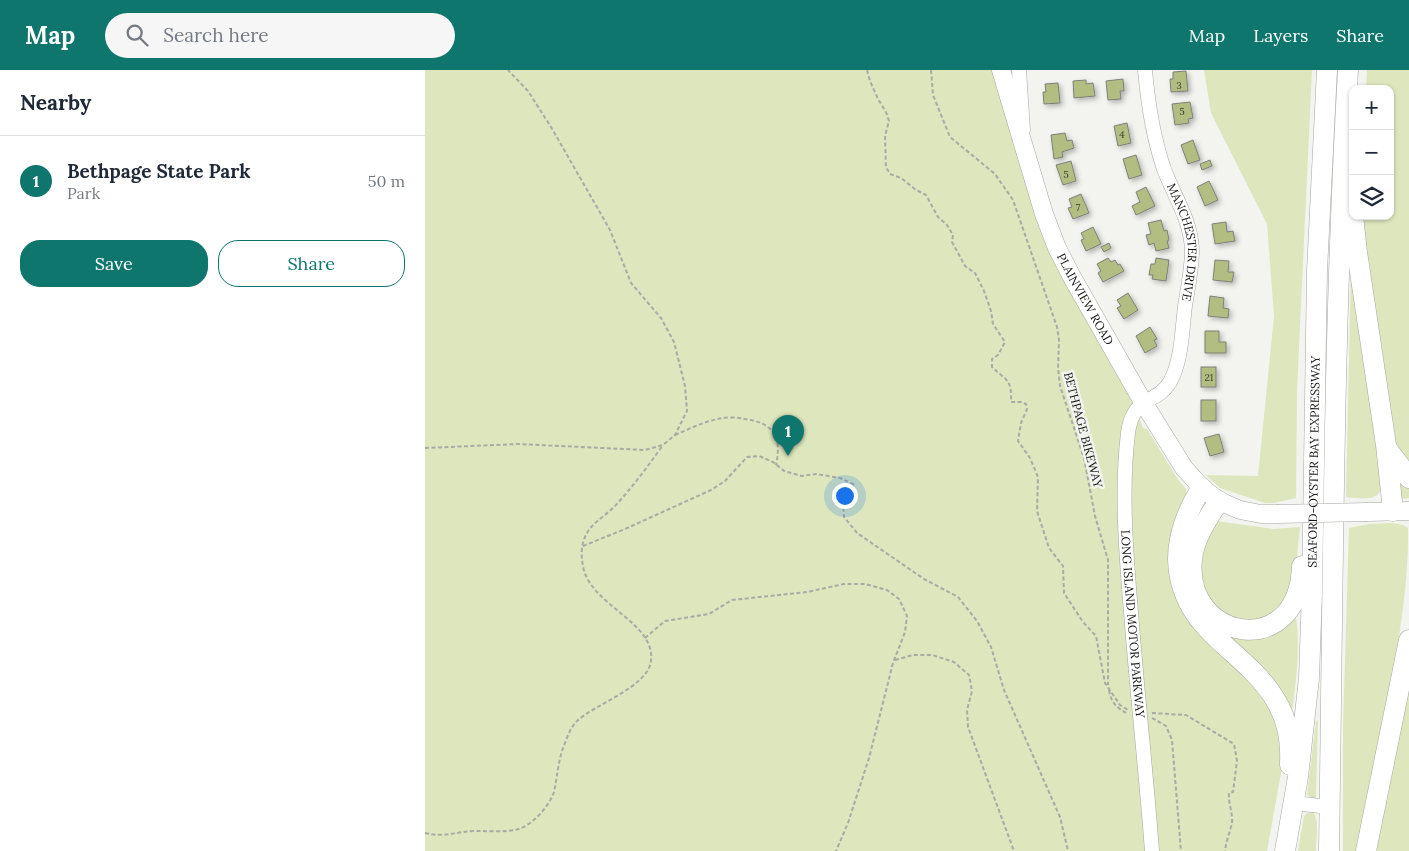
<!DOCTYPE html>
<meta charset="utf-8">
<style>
:root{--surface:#fff;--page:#f6f6f7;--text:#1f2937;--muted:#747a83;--line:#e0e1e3;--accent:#0f766e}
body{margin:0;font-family:Lora,serif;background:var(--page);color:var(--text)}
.controls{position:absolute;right:15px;top:15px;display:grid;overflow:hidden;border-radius:10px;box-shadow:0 1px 4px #0004}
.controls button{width:45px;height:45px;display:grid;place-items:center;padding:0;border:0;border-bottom:1px solid var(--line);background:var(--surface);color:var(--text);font:25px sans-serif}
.you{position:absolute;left:419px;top:425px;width:18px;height:18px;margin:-12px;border:4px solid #fff;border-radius:50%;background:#1a73e8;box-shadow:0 0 0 8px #1a73e833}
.badge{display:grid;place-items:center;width:32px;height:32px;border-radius:50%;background:var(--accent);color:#fff;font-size:16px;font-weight:700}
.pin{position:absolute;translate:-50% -41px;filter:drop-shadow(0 1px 2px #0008)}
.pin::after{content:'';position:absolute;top:26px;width:18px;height:15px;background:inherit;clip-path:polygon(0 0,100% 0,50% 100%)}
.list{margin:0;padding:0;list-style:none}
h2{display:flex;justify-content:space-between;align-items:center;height:65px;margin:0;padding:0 20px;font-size:21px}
h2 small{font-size:16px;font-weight:400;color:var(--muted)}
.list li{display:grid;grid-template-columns:32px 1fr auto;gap:15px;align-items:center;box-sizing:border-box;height:90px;padding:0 20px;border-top:1px solid var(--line)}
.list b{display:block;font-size:19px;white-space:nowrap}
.list p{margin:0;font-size:16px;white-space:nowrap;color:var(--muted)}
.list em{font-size:16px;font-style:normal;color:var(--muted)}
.actions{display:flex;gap:10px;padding:15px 20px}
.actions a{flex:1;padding:11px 0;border:1px solid var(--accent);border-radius:20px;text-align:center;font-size:18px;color:var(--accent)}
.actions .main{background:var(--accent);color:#fff}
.icon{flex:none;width:28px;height:28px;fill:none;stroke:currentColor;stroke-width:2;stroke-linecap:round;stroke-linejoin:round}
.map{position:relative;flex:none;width:984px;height:781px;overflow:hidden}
header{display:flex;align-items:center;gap:30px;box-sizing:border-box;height:70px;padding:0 25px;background:var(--accent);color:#fff}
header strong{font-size:24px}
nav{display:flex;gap:28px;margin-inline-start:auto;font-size:18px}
.search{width:350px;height:45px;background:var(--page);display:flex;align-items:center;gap:12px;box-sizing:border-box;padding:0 18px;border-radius:28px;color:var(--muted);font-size:19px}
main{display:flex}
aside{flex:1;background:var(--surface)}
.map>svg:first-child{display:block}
.green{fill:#dde6bc}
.building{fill:#b2be81;stroke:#7e7f7b;filter:url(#shadow)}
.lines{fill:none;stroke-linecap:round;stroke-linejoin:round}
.minor-casing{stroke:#a6a7a2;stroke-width:15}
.major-casing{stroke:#a6a7a2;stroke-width:19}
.highway-casing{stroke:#a6a7a2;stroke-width:21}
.path{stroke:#a9aaa6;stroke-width:2;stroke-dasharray:4 2.5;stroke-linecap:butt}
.minor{stroke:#fff;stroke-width:14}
.major{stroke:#fff;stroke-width:18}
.highway{stroke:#fff;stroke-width:20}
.major-bridge-casing{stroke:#a6a7a2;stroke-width:19;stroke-linecap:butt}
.major-bridge{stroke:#fff;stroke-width:18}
.labels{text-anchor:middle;stroke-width:5;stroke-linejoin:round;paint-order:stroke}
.number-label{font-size:10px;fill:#3c3f2e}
.street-label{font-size:12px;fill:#141513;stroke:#f3f4ef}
</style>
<header>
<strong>Map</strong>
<div class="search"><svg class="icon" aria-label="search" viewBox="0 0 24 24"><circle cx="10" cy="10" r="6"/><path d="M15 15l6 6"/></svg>Search here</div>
<nav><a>Map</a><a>Layers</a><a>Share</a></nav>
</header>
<main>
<aside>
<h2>Nearby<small></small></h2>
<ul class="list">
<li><span class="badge">1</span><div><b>Bethpage State Park</b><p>Park</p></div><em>50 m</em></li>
</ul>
<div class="actions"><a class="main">Save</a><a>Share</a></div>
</aside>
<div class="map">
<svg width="984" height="781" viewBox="0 0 984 781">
<defs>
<filter id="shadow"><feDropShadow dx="2.5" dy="2.5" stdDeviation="2.5" flood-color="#0004"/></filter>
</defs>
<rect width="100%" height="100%" fill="#f3f4ef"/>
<g class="green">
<path d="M0,0H576L622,161L714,347L718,358L722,359L752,408L761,419L762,426L765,553L831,620L847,641L856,669L858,692L842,781H0Z"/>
<path d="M779,0H887L872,320L871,428L849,433H840L795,418L781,405L833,406L849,246L842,154L786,43Z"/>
<path d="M942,0H984V400L964,361L934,146H965V19H941Z"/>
<path d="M926,196L957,416C953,433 935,428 921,427Z"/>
<path d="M967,395L984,414V428L975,429Z"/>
<path d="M791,451L848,459L875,457L871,496L863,524L847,546L822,552L796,546L779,528L773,495L778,472Z"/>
<path d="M967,453L978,455L983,458C984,506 975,565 966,613C956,669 945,725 935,781H918V658L924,458L944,454Z"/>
<path d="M868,547H871C876,580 870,618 866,651L803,571L807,564Z"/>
<path d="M984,604V781H950Z"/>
<path d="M893,650L891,727L889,729L882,725L891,651Z"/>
<path d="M888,742C895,752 891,769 891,781H873L879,746L882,743Z"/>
</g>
<g class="building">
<path d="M761,1L763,21L746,22L745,9H748V2Z"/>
<path d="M698,9L699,21H695L696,29L683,30L681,11Z"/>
<path d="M661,10V14L668,13L670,26L649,28L648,11Z"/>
<path d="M633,13L635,33L619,34L618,22H621L620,14Z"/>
<path d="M765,32L768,48L763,49L764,53L750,55L747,34Z"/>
<path d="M702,53L706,73L693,76L689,56Z"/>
<path d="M640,63L642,71L647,70L649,78L637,82L638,87L629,89L626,65Z"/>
<path d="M768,70L775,90L763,94L756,75Z"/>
<path d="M711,85L717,105L704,109L698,89Z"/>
<path d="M785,90L787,96L777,100L775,94Z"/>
<path d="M646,91L651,111L638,115L631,95Z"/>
<path d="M784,111L793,130L780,136L772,117Z"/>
<path d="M721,117L730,136L711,145L707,136L715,132L711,122Z"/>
<path d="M656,124L664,143L648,149L643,138L647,137L644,129Z"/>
<path d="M736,150L739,161L742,160L744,170L742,171L744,178L731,181L729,173L724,175L721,165L726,164L723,153Z"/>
<path d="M801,152L802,162L808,161L810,171L790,174L787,154Z"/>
<path d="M668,157L676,174L661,181L656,170L659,169L656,163Z"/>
<path d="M684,173L686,178L679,182L676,177Z"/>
<path d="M683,188L686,192L690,190L693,195L695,194L699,201L678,212L673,203L676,201L672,194Z"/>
<path d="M731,188L744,190L741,211L727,209L728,205H724L726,194H730Z"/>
<path d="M790,190L804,191L803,202H809L807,212L788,210Z"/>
<path d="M703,223L713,240L699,249L692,238L696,236L692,230Z"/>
<path d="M785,226L799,228L798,238L804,239L803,248L783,246Z"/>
<path d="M725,257L732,269L729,270L732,276L720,283L711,266Z"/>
<path d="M780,261H794V272H801V283H780Z"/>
<rect x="776" y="297" width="15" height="20"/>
<rect x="776" y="330" width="15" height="21"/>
<path d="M794,364L799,382L785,386L779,368Z"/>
</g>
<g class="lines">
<defs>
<g id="minor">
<path d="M594,0L598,60"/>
<path id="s1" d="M720,0C723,34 728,67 739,99C749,126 766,150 767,180C767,198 763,218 760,236C757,260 757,290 745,312C731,335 708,325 703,363C696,420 701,484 706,542C712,622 721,701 727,781"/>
<path d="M869,733L904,737"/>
</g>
<g id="major">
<path id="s2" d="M576,0L619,144L632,178L647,207L718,332L759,398L777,418L794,431L815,440L836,444H852"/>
<path d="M942,442L984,441"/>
</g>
<g id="highway">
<path d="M928,146L932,182L961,375L968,441"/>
<path d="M963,380L984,408"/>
<path d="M777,418C763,438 753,465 753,489C755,561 818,577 850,629C863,650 866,671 865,695"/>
<path d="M794,431C783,448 769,468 767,489C758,571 874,592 877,496"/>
<path id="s3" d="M860,781L873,707L884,608L887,523L892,201L902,0"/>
<path d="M904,781C908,521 908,260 923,0"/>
<path d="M941,781L984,570"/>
</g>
</defs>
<use href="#minor" class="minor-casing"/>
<use href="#major" class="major-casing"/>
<use href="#highway" class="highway-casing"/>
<g class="path">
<path d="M442,0L445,11L453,29L461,42L464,51L460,66L461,97L465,104L476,108L491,120L501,125L513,147L522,155L528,165L527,172L540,196L550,203L559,221L566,241L568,254L580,272L573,285L567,289V297C581,311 587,308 586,332H596L601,334L602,339L596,353L593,371L605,388L613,407L612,441L624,478L638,496L639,523L658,552L671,566L680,613L695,635L703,640"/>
<path d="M506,0L508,25L525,67L570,104L588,130L632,257L634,270L633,298L635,316L659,388L670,446L683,490V615"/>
<path d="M250,365C264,359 278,352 293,349C301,347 312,347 320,349C349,353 357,367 351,395"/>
<path d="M0,378L93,374L220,380L238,375L250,365L262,341L260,316L249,272L236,248L206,213L185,160L126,57L103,21L83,0"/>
<path d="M158,476L200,459L286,420L300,411L322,387L334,386L348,392L359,401L377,406L391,404L415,408L430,415L418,428L419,447L432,463L499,509L533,527L552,551L566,577L579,620L635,747L643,781"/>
<path d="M220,568L240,551L284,544L307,530L382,522L419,514H440L462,520L474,529L482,546L480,562L468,593L444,688L423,753L411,781"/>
<path d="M470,590L488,585H507L529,592L544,605L547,621L542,640L543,657L589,781"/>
<path d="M684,620C686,633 692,638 703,644"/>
<path d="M727,643L761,645L809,674L812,691L808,722L804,723C803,733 808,743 807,753C805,762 801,771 800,781"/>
<path d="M727,648L741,656L747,670L756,781"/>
<path d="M0,763C21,768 32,761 52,761C64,761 78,762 90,760C106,757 124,737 129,722C132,708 133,694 137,681C141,671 144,659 152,651C170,634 223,617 226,591C231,552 164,535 158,496C156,486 156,476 160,467C166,453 179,447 189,437C207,418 223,396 238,375"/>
</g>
<use href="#minor" class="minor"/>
<use href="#major" class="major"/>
<use href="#highway" class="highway"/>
<defs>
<path id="major-bridge" d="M852,444L942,442"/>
</defs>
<use href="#major-bridge" class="major-bridge-casing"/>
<use href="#major-bridge" class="major-bridge"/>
</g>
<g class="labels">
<g class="number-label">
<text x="754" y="19">3</text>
<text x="757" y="45">5</text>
<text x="697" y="68">4</text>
<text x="641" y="108">5</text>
<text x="653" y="141">7</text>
<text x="784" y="311">21</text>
</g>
<g class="street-label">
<text dy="4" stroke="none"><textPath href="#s1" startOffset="178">MANCHESTER DRIVE</textPath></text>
<text dy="4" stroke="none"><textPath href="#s2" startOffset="245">PLAINVIEW ROAD</textPath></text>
<text transform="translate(658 360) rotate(75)" y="4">BETHPAGE BIKEWAY</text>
<text dy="4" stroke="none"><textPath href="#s3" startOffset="391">SEAFORD-OYSTER BAY EXPRESSWAY</textPath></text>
<text dy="4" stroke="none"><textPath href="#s1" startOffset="582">LONG ISLAND MOTOR PARKWAY</textPath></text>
</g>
</g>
</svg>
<div class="controls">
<button>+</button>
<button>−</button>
<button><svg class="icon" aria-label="layers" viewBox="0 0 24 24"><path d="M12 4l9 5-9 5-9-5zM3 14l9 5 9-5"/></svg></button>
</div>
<div class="you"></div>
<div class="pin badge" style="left:363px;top:386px">1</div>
</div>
</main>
